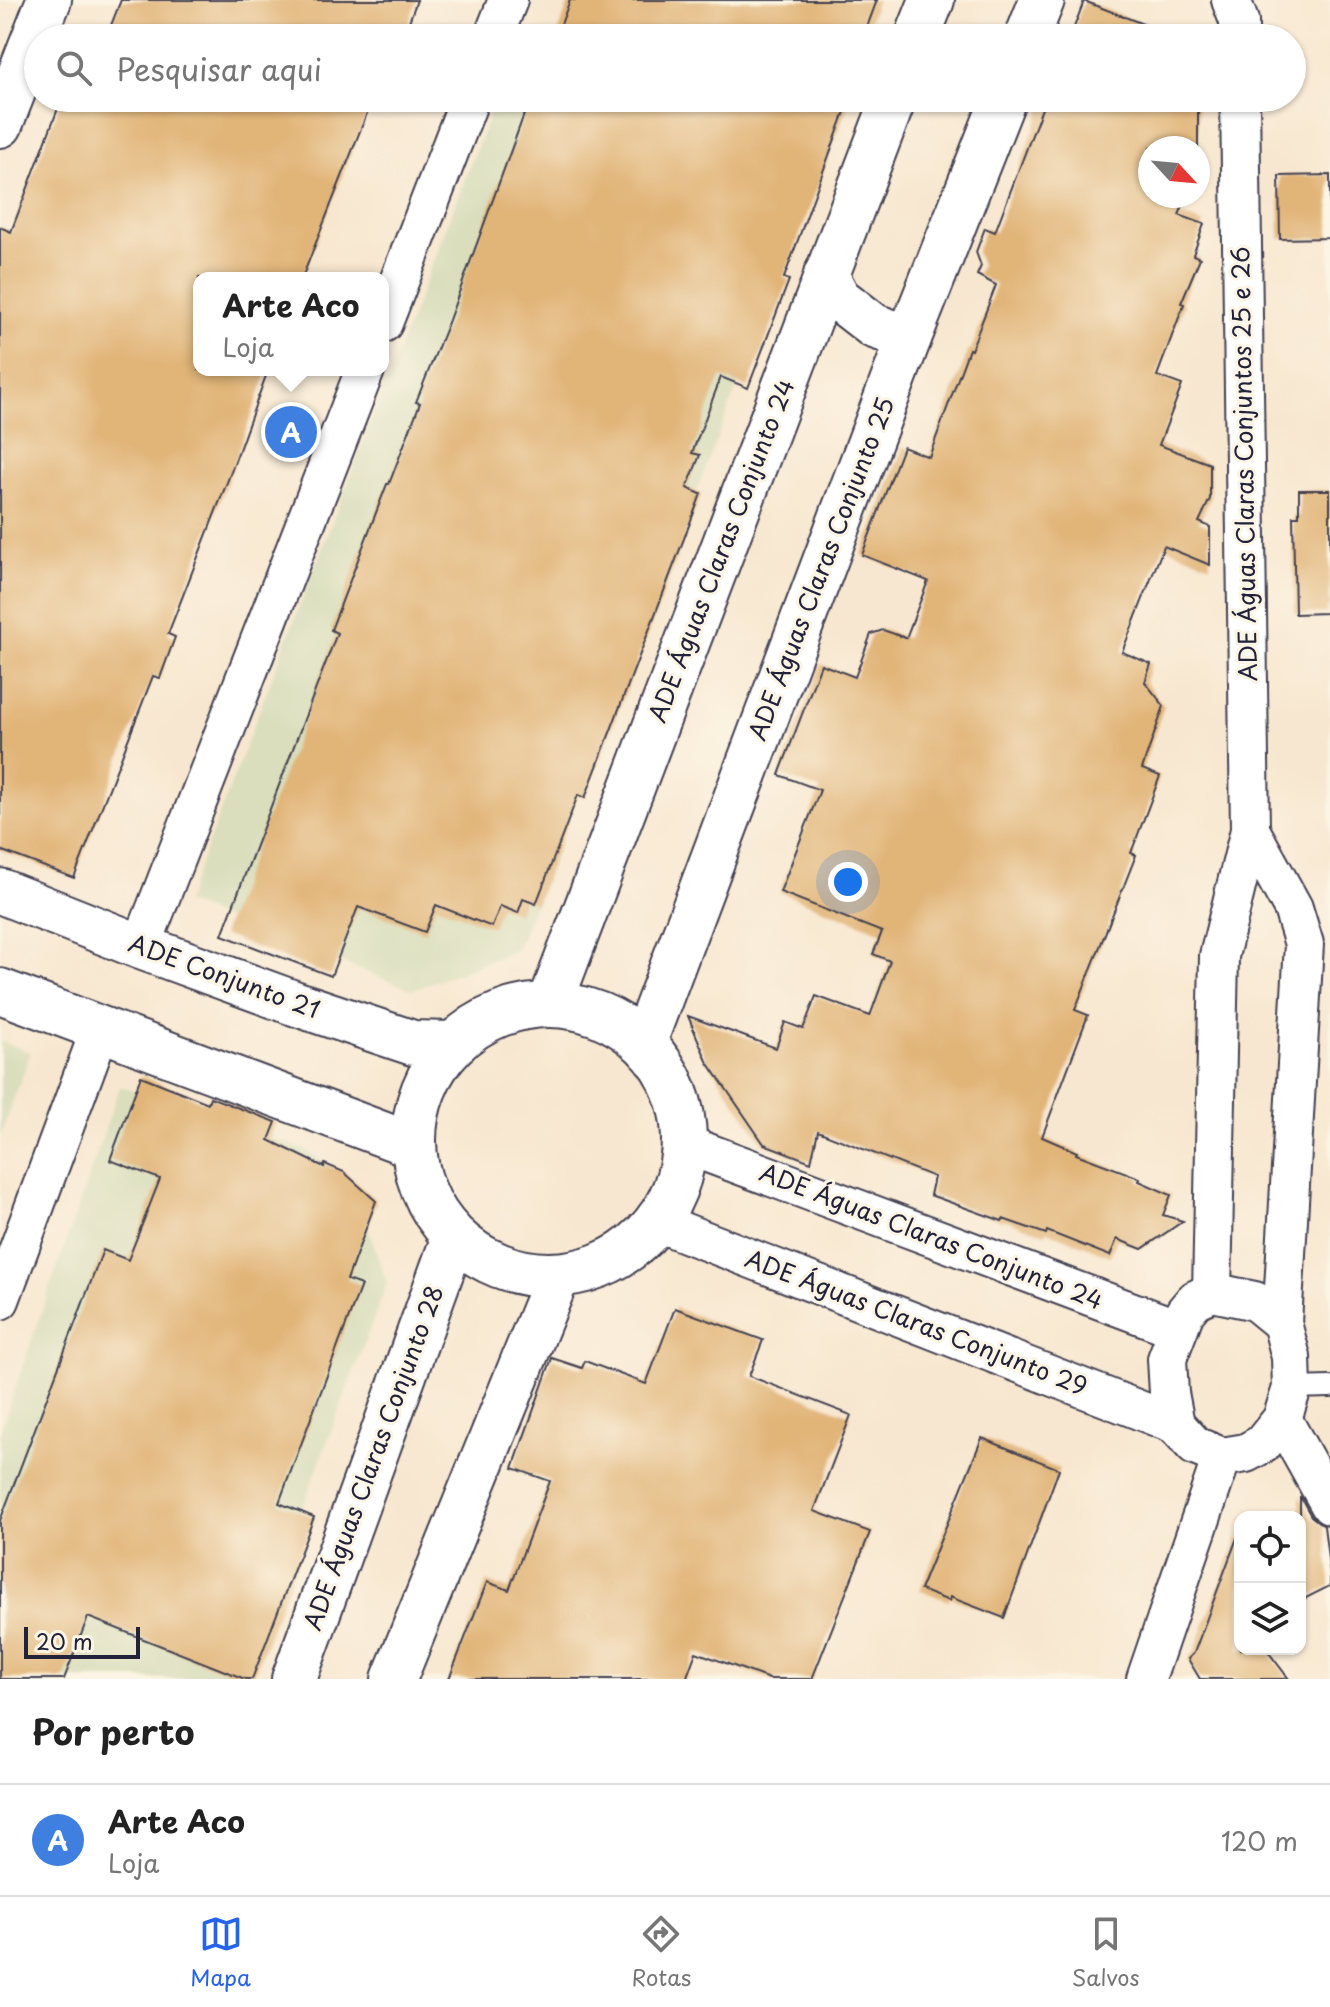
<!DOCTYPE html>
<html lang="pt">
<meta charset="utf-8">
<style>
:root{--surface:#fff;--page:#f2f2f2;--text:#222;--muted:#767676;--line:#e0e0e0;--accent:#2563eb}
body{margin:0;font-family:"Playpen Sans",sans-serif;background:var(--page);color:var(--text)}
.controls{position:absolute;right:24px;bottom:24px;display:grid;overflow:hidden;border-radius:16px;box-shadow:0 2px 6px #0004}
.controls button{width:72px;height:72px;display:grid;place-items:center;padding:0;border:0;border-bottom:2px solid var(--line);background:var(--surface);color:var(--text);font:40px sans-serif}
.compass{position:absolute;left:1138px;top:136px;width:72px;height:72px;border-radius:50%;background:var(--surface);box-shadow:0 2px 6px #0004;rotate:116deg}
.scale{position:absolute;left:24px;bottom:20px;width:116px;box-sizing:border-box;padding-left:8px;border:4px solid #22223b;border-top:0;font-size:22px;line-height:28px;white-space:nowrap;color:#22223b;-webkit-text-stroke:6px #fcf5e5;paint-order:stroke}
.you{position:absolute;left:848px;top:882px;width:28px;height:28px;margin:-20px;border:6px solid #fff;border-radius:50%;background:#1a73e8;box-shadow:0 0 0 12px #1a73e833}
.badge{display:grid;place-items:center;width:52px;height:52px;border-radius:50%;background:var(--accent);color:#fff;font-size:26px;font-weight:700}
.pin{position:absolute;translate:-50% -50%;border:4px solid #fff;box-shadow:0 2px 8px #0006}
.popup{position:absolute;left:193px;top:272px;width:196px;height:104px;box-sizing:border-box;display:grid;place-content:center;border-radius:16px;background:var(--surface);filter:drop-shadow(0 2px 6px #0005);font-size:26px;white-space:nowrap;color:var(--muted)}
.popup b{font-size:30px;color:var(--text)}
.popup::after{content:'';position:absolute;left:50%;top:100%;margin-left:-16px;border:16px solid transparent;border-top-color:var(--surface)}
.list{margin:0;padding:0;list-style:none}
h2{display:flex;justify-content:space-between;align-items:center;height:104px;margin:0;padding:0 32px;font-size:34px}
h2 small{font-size:26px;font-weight:400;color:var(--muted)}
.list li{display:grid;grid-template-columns:52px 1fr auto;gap:24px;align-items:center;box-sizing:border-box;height:112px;padding:0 32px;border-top:2px solid var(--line)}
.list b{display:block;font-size:30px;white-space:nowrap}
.list p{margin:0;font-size:26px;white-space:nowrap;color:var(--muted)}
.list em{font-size:26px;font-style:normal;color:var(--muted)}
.icon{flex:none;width:44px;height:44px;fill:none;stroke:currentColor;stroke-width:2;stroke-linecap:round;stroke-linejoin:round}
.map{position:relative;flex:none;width:1330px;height:1679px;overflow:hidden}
.search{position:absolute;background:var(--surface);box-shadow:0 2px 6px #0004;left:24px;right:24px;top:24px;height:88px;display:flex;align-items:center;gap:20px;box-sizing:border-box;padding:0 28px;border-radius:44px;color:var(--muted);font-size:30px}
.sheet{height:216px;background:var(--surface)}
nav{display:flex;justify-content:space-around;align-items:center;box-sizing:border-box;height:112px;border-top:2px solid var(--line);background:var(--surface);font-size:22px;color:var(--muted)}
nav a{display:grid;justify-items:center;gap:4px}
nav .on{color:var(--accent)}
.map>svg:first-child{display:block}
.built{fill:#dadebd}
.building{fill:#e1b477}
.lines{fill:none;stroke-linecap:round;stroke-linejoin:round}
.service-casing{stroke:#424051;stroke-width:24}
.minor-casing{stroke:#424051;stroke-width:42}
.tertiary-casing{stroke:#424051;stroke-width:48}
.service{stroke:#fff;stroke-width:20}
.minor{stroke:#fff;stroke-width:38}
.tertiary{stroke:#fff;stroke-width:44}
.labels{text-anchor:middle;stroke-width:6;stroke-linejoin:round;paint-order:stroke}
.street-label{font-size:24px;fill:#22223b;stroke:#fcf5e5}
</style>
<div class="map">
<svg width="1330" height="1679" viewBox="0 0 1330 1679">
<rect width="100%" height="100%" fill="#fcf5e5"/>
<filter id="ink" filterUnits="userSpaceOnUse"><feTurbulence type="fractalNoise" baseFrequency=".0125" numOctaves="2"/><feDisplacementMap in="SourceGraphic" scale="16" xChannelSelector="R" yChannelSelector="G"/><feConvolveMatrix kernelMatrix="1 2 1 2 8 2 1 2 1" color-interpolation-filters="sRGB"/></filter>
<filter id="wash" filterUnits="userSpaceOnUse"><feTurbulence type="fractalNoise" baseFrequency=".006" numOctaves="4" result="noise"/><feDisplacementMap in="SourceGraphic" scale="32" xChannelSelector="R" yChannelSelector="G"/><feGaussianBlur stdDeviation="1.8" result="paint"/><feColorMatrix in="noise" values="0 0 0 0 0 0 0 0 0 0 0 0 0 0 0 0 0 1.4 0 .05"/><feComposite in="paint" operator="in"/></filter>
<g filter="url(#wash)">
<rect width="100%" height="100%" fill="#f8e7d0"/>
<g class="built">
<path d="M496,98H851L516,950L413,990L185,903Z"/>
<path d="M0,1041L31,1052L0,1136Z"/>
<path d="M120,1086L305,1150L351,1179L387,1283L238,1679H0V1432Z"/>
</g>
<g id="blocks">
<g class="building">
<path d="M121,0H417L403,38H106Z"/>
<path d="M570,0H877L863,38H556Z"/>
<path d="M1084,1L1174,36L1173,38H1070Z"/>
<path d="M62,98H373L302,278H199V370H268L231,472L168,634L175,637L160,678L153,676L74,878L0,850V227L11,232Z"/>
<path d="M530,98H850L784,278L789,280L748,388L721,377L692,453L700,455L687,488L701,494L585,798L578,795L536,904L523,899L518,913L500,906L492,927L436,905L425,932L358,907L331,976L222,935L337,633L331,630L387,484H389L420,403L416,402L449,320Z"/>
<path d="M1046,98H1198V166V148H1150V196H1187L1179,215L1204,224L1193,255L1200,258L1181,303L1184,304L1157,376L1182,385L1159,445L1210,464V499L1199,522L1210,527V565L1164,546L1122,652L1151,664L1145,682L1164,706L1142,769L1160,776L1131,853L1136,855L1075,1010L1088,1015L1042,1137L1077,1152L1076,1154L1140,1178L1139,1181L1171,1195L1163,1215L1183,1221L1142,1249L1117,1239L1110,1256L1047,1231L1046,1234L1003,1219L1002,1221L930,1195L934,1177L818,1131L811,1162L764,1144L707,1061L688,1016L776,1048L785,1022L803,1029L816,996L870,1016L890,961L873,954L882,932L780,892L820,790L779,775L821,664L855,677L871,634L883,630L906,638L928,581L862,555L903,447L929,457L969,349L971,350L996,285L977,275L981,266L976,252L985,228L995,232Z"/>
<path d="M1330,175V238L1280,239L1279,176Z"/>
<path d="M1299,490H1330V607H1327V613L1295,614L1293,516H1299Z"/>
<path d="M141,1076L208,1103L210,1097L276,1122L269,1140L324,1167L325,1164L344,1172L376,1201L347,1280L361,1285L279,1503L314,1517L252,1679H245L88,1617L64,1679H0V1521L103,1250L128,1260L160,1179L110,1160Z"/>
<path d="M675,1308L763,1340L749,1376L851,1415L814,1511L870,1532L812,1679H769L696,1652L686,1679H449L487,1582L509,1590L550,1481L513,1468L552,1358L582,1368L585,1361L646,1384Z"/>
<path d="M982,1438L1059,1469L1004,1618L950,1597L949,1601L920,1590Z"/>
<path d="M1300,1496L1311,1516L1324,1526L1330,1575V1586L1300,1601Z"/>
<path d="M1237,1538L1240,1539V1649H1266L1289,1679H1200L1188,1659L1194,1653Z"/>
</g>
</g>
</g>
<g filter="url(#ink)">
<use href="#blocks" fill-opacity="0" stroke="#424051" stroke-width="2"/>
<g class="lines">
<defs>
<path id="service" d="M1292,1388L1330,1387"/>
<g id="minor">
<path d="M1231,0L1239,21V38"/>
<path d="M493,38L508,0"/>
<path d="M383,323L470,98"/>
<path d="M1250,830L1293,908L1304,944L1282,1323"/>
<path d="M141,947L365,370"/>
<path d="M684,1144L1178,1329"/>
<path d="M657,1222L1175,1424"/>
<path d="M1212,1292L1219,956L1250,830L1240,98"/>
<path d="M1212,1292L1255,1301L1282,1323L1291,1357L1292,1388L1282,1419L1262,1444L1246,1453L1222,1457L1195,1446L1175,1424L1169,1393L1167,1359L1185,1312L1195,1300Z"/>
<path d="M0,1300L100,1030"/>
<path d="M1282,1419L1330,1505"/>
<path d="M1146,1679L1222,1457"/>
</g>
<g id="tertiary">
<path d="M917,38L932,0"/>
<path d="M1027,38L1042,0"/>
<path d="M0,125L49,0"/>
<path d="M826,275L838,298L874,326L909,338"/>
<path d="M0,891L141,947L294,1003L413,1043L452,1044"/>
<path d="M0,991L414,1146"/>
<path d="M550,1004L894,98"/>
<circle cx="549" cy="1140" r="135"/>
<path d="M644,1042L909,338L1004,98"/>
<path d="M294,1679L454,1237"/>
<path d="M394,1679L558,1275"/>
</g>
</defs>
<use href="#service" class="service-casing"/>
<use href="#minor" class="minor-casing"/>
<use href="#tertiary" class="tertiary-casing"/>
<use href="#service" class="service"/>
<use href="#minor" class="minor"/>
<use href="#tertiary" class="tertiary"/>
</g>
</g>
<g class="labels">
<g class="street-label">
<text transform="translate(1245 464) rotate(-91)" y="8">ADE Águas Claras Conjuntos 25 e 26</text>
<text transform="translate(722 551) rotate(-69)" y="8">ADE Águas Claras Conjunto 24</text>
<text transform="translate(822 569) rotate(-69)" y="8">ADE Águas Claras Conjunto 25</text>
<text transform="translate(224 977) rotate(20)" y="8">ADE Conjunto 21</text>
<text transform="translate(931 1237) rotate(21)" y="8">ADE Águas Claras Conjunto 24</text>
<text transform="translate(916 1323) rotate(21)" y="8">ADE Águas Claras Conjunto 29</text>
<text transform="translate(374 1458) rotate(-70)" y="8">ADE Águas Claras Conjunto 28</text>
</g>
</g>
</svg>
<div class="controls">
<button><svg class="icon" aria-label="locate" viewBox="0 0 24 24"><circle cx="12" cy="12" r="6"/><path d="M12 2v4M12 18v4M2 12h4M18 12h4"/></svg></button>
<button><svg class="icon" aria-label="layers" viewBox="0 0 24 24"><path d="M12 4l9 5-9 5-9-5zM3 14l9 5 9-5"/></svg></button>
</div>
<svg class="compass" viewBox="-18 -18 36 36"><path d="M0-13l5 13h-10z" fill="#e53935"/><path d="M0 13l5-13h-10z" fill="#767676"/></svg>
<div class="scale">20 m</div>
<div class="you"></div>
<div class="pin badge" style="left:291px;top:432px;background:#3f7fe0">A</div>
<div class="popup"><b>Arte Aco</b>Loja</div>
<div class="search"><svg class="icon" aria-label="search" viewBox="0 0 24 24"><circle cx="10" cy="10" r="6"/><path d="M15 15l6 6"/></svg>Pesquisar aqui</div>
</div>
<section class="sheet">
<h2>Por perto<small></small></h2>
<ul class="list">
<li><span class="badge" style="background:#3f7fe0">A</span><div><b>Arte Aco</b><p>Loja</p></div><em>120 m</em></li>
</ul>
</section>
<nav>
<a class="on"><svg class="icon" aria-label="map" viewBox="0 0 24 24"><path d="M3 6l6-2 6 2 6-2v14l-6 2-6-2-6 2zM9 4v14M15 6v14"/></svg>Mapa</a>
<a><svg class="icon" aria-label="directions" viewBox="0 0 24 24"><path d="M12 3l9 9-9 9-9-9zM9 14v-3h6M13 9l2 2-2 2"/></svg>Rotas</a>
<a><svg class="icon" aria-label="saved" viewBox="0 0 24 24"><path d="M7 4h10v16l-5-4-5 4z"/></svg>Salvos</a>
</nav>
